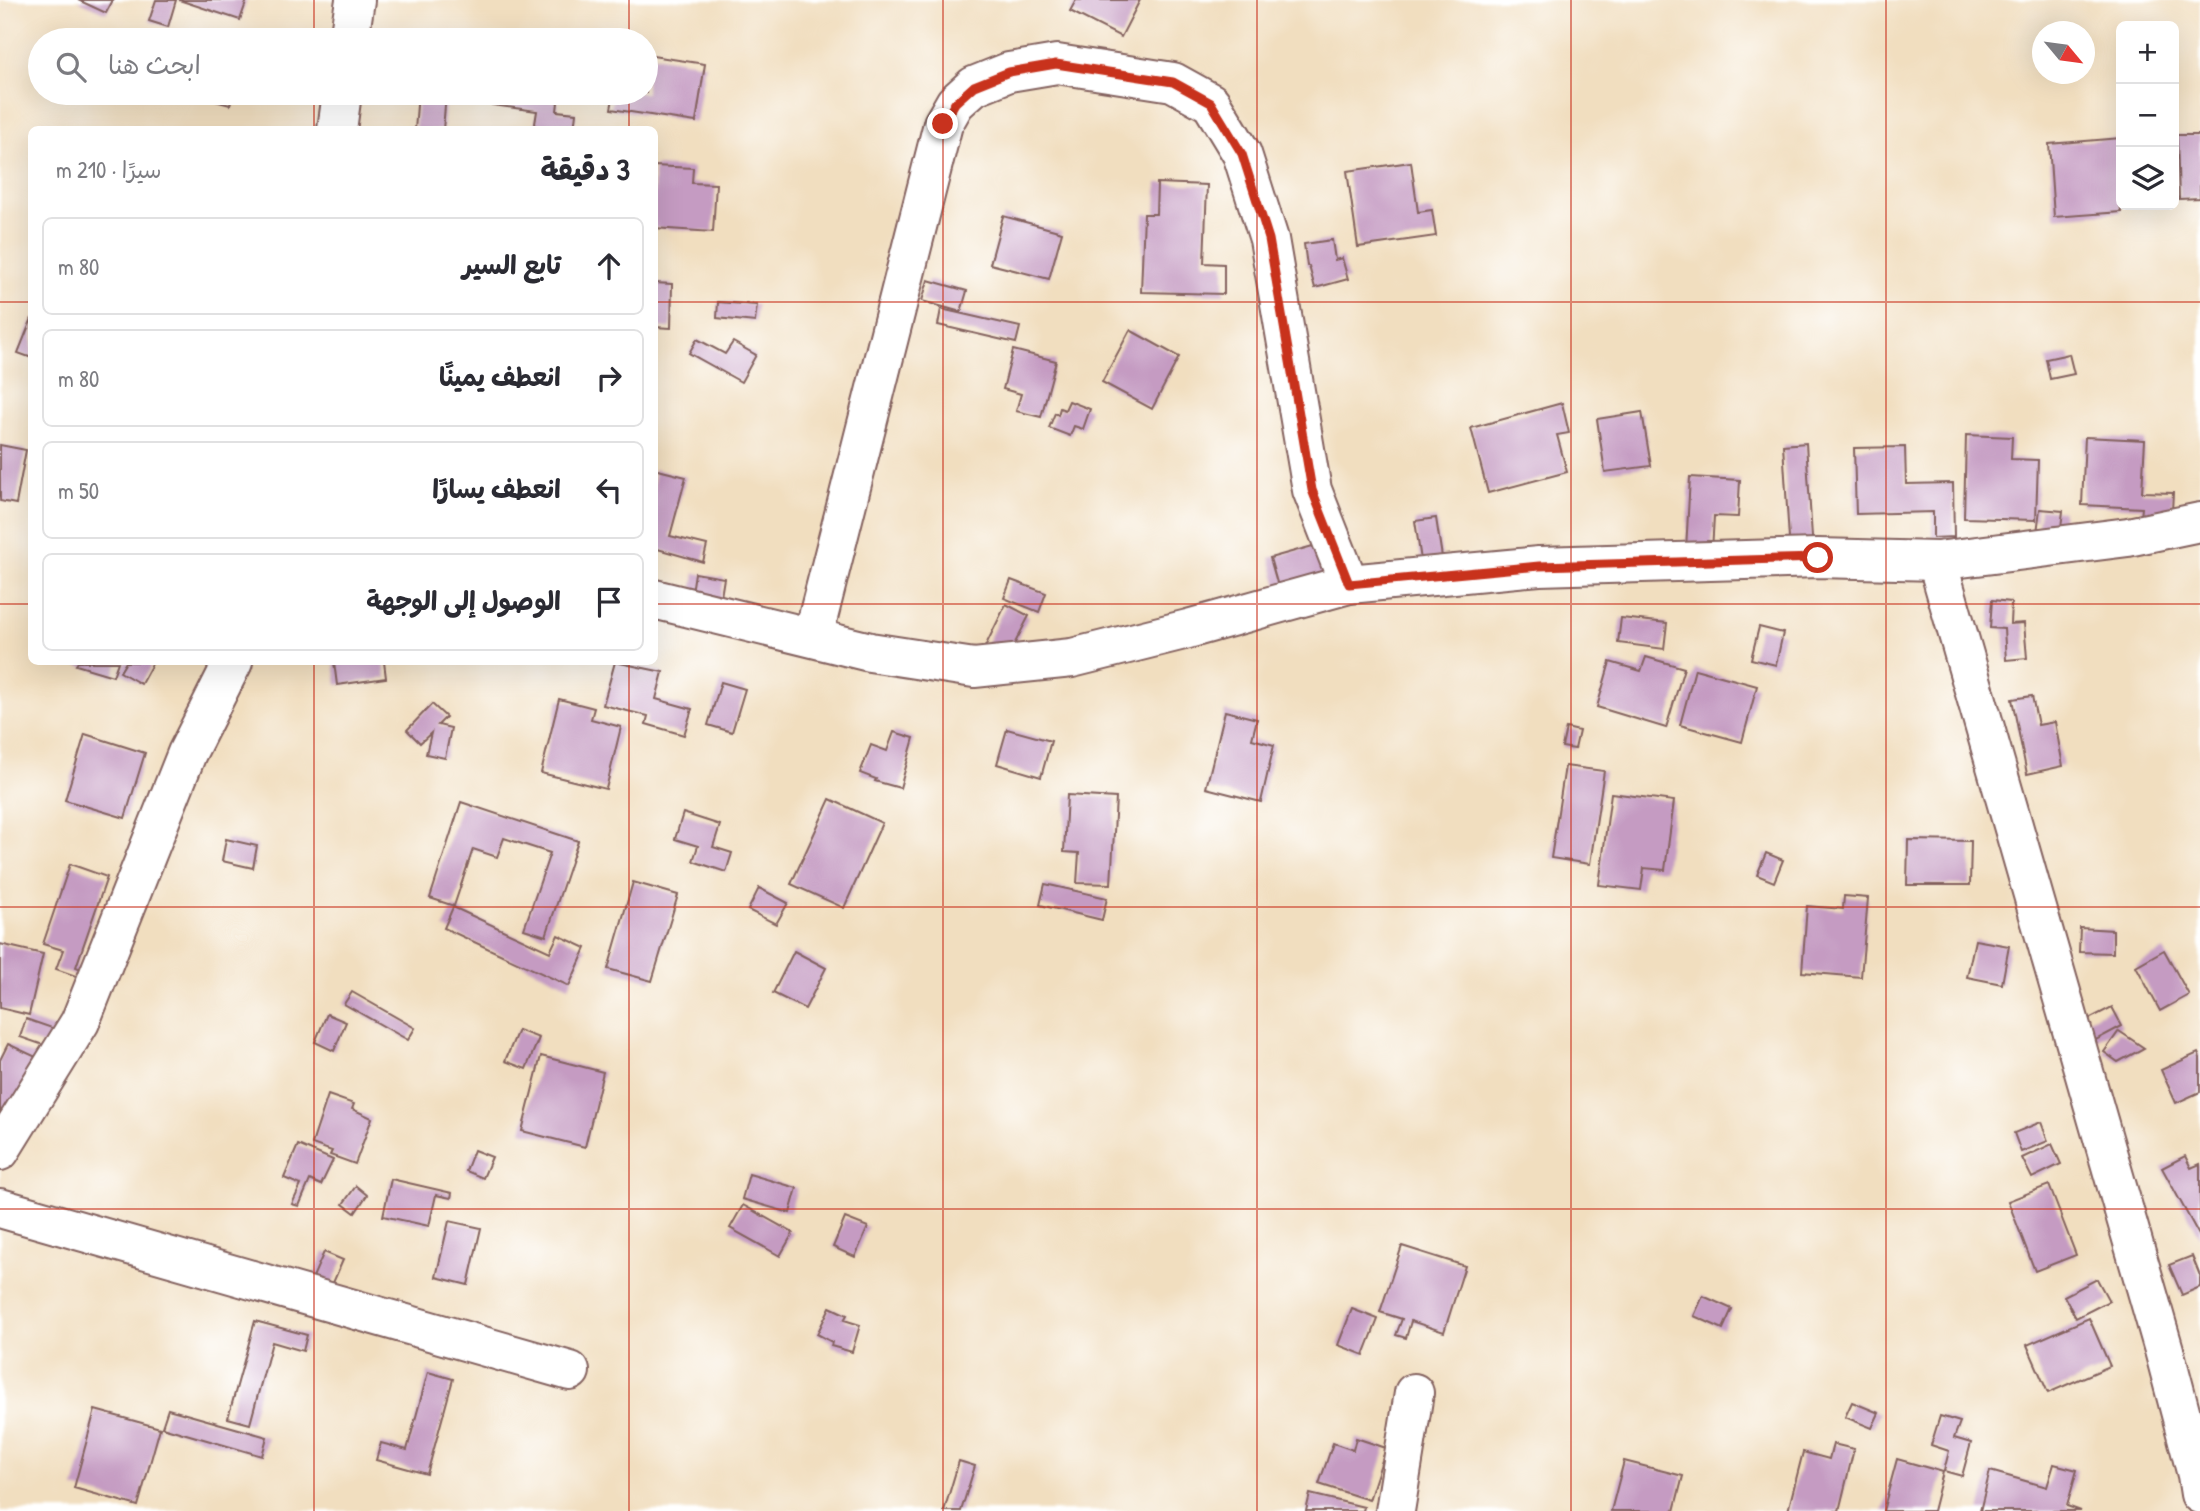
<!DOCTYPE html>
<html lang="ar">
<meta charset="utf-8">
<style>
:root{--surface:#fff;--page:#f2f2f3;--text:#2b2b33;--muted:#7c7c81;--line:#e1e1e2}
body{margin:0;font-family:"Patrick Hand","Playpen Sans Arabic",sans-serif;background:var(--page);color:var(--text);direction:rtl}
.controls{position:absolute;right:21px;top:21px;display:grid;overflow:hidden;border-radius:10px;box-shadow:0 7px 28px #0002}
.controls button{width:63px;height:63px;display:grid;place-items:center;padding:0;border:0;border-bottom:2px solid var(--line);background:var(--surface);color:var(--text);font:35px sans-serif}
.compass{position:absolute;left:2032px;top:21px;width:63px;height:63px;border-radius:50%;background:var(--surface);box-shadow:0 7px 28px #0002;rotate:119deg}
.stop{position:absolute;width:21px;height:21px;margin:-16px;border:5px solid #c8321e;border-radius:50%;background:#fff}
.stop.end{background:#c8321e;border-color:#fff;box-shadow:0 2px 7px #0008}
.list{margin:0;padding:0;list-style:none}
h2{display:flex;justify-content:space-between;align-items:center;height:91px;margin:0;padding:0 28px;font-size:30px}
h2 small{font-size:23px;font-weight:400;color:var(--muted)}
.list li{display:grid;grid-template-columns:46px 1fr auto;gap:21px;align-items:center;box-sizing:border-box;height:98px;margin:0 14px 14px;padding:0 14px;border:2px solid var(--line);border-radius:10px}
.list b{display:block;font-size:26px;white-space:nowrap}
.list em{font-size:23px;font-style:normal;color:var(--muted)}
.icon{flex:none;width:38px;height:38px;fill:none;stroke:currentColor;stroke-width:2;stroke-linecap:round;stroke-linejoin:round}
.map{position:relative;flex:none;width:2200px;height:1511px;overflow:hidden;direction:ltr}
.search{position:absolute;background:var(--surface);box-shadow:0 7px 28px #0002;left:28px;top:28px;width:630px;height:77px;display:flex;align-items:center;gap:18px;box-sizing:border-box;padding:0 24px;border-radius:38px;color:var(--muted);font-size:26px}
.panel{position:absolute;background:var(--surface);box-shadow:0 7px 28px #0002;left:28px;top:126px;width:630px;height:539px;border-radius:10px;direction:rtl}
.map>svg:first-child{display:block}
.building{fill:#c59bc2}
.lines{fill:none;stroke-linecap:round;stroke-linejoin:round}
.minor-casing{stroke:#84625f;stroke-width:42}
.minor{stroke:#fff;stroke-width:38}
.route{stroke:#c8321e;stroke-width:9}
.grid{fill:none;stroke:#c8321e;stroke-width:2;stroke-opacity:0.55}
</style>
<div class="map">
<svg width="2200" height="1511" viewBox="0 0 2200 1511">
<rect width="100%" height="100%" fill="#fff"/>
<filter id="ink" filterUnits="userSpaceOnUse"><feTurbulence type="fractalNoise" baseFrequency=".0143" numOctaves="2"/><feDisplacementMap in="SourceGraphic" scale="14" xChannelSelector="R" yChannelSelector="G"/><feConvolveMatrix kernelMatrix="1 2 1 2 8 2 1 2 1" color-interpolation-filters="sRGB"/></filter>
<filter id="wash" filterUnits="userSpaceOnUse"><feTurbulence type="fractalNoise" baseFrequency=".00686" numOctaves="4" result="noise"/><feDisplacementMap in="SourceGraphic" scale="28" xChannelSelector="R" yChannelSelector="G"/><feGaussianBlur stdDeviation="1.57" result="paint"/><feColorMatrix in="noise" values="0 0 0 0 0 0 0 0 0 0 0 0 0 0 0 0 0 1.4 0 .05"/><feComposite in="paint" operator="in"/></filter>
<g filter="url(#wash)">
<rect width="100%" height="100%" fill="#f1debf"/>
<g id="blocks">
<g class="building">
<path d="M78,0H113L106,13Z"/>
<path d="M156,0H176L168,27L149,21Z"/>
<path d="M179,0H247L240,20Z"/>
<path d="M1076,0H1140L1121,37L1070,11Z"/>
<path d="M177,32L206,39V40H175Z"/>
<path d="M646,55L705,64L696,122L611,109L614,93H646Z"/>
<path d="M186,93H233L230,105Z"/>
<path d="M418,93H446L443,130H415Z"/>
<path d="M494,93H539L538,99L558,102L557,111L576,113L574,130H534L537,111L492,105Z"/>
<path d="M2177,135H2200V198L2179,199Z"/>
<path d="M2121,138V170H2117L2121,212L2054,217L2049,144Z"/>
<path d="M1411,162L1418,212L1432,210L1436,236L1358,247L1347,171Z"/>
<path d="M654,166L693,168L692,183L716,184L713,232L654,228Z"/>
<path d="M1157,183L1207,185L1204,263L1224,264V294L1141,292L1144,214H1156Z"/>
<path d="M1003,216L1062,232L1049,279L990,264Z"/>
<path d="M1332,240L1335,260L1342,258L1348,279L1315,288L1309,266H1307L1304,244Z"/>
<path d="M928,280L967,291L961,312L922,301Z"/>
<path d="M654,283L672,284L671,328L654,327Z"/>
<path d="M718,302L757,305L755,322L717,318Z"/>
<path d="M941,309L1020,327L1016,343L938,325Z"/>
<path d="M32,318V358L18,353Z"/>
<path d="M1130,330L1179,357L1152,409L1102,382Z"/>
<path d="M697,339L725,354L733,342L756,355L741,382L689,353Z"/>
<path d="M1013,350L1056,361L1041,417L1016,411L1021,394L1003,389Z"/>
<path d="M2069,354L2074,374L2050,379L2046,359Z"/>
<path d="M1069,401L1090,409L1083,429L1074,426L1070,436L1049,428L1055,413L1058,415L1060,408L1065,410Z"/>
<path d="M1562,403L1569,433L1557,435L1567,472L1488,493L1471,428Z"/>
<path d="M1642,412L1651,466L1605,472L1597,419Z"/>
<path d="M1966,435L2012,437L2011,459L2038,460L2036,520L1964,518Z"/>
<path d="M2085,437L2145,440L2142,492L2173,493L2171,528L2140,526L2142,508L2082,505Z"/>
<path d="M1806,443L1813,553L1790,554L1783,445Z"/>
<path d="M0,445L26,450L16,504L0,501Z"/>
<path d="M1905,447L1906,484L1953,483L1954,537L1933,538V512L1856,514L1854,448Z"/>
<path d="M654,469L686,477L670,536L707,545L703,562L654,548Z"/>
<path d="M1690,477L1740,480L1738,517L1714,516L1712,551L1686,550Z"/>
<path d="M2040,509L2063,511L2059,544L2036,541Z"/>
<path d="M1436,518L1442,557L1421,560L1415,521Z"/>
<path d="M1320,544L1333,591L1283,604L1270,558Z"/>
<path d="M695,573L724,578L720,603L691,599Z"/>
<path d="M1011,580L1046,593L1039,612L1004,598Z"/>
<path d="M1992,600L2011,602L2010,624L2024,623L2027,658L2006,660L2004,629L1990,628Z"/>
<path d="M1006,604L1029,616L1003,666L981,655Z"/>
<path d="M1621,618L1667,623L1664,649L1618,643Z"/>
<path d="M1759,627L1783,633L1776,665L1751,659Z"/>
<path d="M1646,657L1684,668L1666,728L1597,707L1610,662L1641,671Z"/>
<path d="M78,662H118L113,676L76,665Z"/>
<path d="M126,662H153L141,684L120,672Z"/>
<path d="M334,662H384L386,678L337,685Z"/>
<path d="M615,662L663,672L656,699L692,709L684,735L646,724L648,716L603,705Z"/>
<path d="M1695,669L1757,686L1742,742L1680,725Z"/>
<path d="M721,682L745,689L732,732L708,725Z"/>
<path d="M2032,696L2038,725L2055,722L2063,766L2027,774L2012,699Z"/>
<path d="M559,699L594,708L591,719L621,727L606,789L541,773Z"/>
<path d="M432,704L446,717L438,725L451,728L445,758L426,754L431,733L420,743L407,730Z"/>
<path d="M1225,711L1257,719L1252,739L1274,745L1261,802L1206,788Z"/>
<path d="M1566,728L1579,731L1575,749L1562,747Z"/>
<path d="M1007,729L1051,741L1041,777L997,764Z"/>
<path d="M894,732L914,738L900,788L875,781L876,779L860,773L871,745L887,751Z"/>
<path d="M85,734L145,753L125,818L65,800Z"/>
<path d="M1565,766L1604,771L1590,864L1551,858Z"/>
<path d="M1611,793L1674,801L1665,870L1644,868L1641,890L1599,885Z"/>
<path d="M1067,795L1116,798L1111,884L1077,883L1079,853L1064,852Z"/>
<path d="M830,799L882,823L844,908L791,884Z"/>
<path d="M461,802L578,841L546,936L524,929L550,853L504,838L497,857L473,849L454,906L430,898Z"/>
<path d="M683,813L720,825L713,847L732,853L726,872L693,861L698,846L675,839Z"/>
<path d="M226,839L257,846L253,868L222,861Z"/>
<path d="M1908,840L1971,841L1970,885H1907Z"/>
<path d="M1766,853L1783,860L1774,882L1757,875Z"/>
<path d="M70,864L107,877L76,967L89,972L87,980L56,969L63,950L43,944Z"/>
<path d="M633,882L678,895L652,981L608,969Z"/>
<path d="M1045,884L1107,898L1102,920L1040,905Z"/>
<path d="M759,888L788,903L776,924L748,910Z"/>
<path d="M1844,896L1868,898L1861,977L1802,972L1807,906L1843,909Z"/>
<path d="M453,907L550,952L558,935L586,948L569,986L444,928Z"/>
<path d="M2080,928L2113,930V953L2079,952Z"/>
<path d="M1975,940L2009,946L2002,984L1967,977Z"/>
<path d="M0,944L43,954L29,1015L0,1008Z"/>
<path d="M2164,950L2189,995L2160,1011L2136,966Z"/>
<path d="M794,951L826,968L805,1009L773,993Z"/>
<path d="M352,992L415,1028L408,1040L344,1004Z"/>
<path d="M2112,1007L2122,1026L2094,1041L2083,1022Z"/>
<path d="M327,1014L346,1022L334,1051L315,1042Z"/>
<path d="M26,1019L58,1030L52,1048L20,1037Z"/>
<path d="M518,1030L539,1038L526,1069L505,1061Z"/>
<path d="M2119,1031L2144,1048L2118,1062L2104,1052Z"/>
<path d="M8,1044L49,1063L0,1117V1060Z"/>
<path d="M2198,1053L2200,1058V1092L2176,1103L2161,1070Z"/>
<path d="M541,1056L603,1072L585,1147L522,1131Z"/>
<path d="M328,1095L354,1104L352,1109L372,1118L355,1164L330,1155L332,1151L312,1144Z"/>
<path d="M2041,1122L2048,1141L2021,1152L2014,1133Z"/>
<path d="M2052,1144L2061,1164L2032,1178L2022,1158Z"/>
<path d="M298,1145L333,1160L321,1185L310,1180L299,1206L292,1204L301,1185L284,1178Z"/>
<path d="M474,1150L492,1157L483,1178L466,1171Z"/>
<path d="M2185,1156L2191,1168L2200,1164V1237L2162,1168Z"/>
<path d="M749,1174L797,1188L790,1213L742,1199Z"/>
<path d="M391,1179L452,1193L451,1198L436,1195L429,1226L383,1216Z"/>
<path d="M2049,1185L2076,1255L2035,1271L2008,1201Z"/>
<path d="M356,1186L367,1195L355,1213L343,1204Z"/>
<path d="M743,1205L793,1233L780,1256L730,1228Z"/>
<path d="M845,1218L868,1227L855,1257L833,1247Z"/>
<path d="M449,1221L481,1228L468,1285L436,1277Z"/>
<path d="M1402,1246L1465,1266L1444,1332L1411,1321L1406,1338L1396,1335L1402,1319L1380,1312Z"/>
<path d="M324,1252L343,1260L329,1292L310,1284Z"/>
<path d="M2192,1256L2200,1276V1287L2182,1295L2169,1265Z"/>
<path d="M2097,1279L2109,1301L2076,1318L2064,1296Z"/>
<path d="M1703,1296L1732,1309L1723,1329L1694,1316Z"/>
<path d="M830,1307L847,1315L844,1320L860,1325L852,1352L831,1346L832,1342L817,1334Z"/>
<path d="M1352,1309L1378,1319L1364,1355L1338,1345Z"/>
<path d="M2089,1318L2110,1366L2048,1393L2027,1345Z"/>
<path d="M255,1321L307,1335L303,1351L272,1342L250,1424L228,1418Z"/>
<path d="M428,1372L453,1379L427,1474L376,1460L381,1443L407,1450Z"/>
<path d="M1852,1402L1879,1413L1872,1428L1845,1417Z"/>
<path d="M168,1409L267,1437L262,1456L162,1427Z"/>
<path d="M95,1410L160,1428L138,1506L74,1488Z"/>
<path d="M1940,1416L1960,1422L1954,1438L1971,1443L1962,1476L1944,1471L1949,1451L1931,1445Z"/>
<path d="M1356,1438L1386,1448L1369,1500L1319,1484L1333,1443L1353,1450Z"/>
<path d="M1833,1444L1854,1449L1839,1511H1788L1803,1452L1829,1459Z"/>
<path d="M1897,1459L1943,1472L1933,1511H1883Z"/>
<path d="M959,1461L975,1466L961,1511H944Z"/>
<path d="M1624,1461L1683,1476L1674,1511H1611Z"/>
<path d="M2054,1464L2077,1470L2067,1506L2081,1511H1980L1990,1471L2047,1487Z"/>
<path d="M1310,1494L1364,1507L1363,1511H1306Z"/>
</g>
</g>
</g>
<g filter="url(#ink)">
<use href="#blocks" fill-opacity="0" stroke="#84625f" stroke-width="2"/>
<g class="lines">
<defs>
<g id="minor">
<path d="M349,40L355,0"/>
<path d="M337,130L342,93"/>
<path d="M1937,561L2164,1350L2197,1475L2200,1494"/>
<path d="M654,599L870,652L974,668L1072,658L1188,629L1349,584L1539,566L1818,558L1937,561L2128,537L2200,522"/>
<path d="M813,637L943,124L955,103L974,86L1009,72L1057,64L1173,82L1211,103L1242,154L1269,239L1312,490L1349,584"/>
<path d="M0,1151L80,1022L187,753L233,662"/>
<path d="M0,1208L570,1371"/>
<path d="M1395,1511L1414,1393"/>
</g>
</defs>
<use href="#minor" class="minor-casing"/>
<use href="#minor" class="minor"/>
</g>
</g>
<g class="lines" filter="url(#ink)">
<path class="route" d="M943,124L955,103L974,86L1009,72L1056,64L1173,82L1211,103L1242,154L1269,239L1312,490L1349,584L1539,566L1818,558"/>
</g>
<path class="grid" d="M314,0V40M629,0V40M943,0V1511M1257,0V1511M1571,0V1511M1886,0V1511M314,93V130M629,93V130M0,302H32M654,302H2200M0,604H32M654,604H2200M314,662V1511M629,662V1511M0,907H2200M0,1209H2200"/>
</svg>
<div class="controls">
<button>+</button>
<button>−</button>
<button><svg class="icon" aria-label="layers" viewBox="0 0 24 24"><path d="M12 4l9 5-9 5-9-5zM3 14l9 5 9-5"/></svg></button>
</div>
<svg class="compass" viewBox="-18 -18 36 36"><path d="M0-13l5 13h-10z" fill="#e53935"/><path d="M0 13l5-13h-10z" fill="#7c7c81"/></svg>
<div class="stop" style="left:1818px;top:558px"></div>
<div class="stop end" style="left:943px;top:124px"></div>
<div class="search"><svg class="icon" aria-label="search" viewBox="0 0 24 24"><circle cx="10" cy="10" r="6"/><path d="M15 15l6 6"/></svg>ابحث هنا</div>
<section class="panel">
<h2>3 دقيقة<small>سيرًا · 210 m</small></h2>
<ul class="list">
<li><svg class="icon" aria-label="ahead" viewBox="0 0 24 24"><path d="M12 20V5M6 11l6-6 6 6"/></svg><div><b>تابع السير</b></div><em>80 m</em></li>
<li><svg class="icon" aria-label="right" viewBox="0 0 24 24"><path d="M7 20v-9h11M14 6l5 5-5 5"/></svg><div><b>انعطف يمينًا</b></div><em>80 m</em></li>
<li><svg class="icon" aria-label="left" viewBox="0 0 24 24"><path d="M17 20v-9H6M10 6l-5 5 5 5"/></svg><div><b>انعطف يسارًا</b></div><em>50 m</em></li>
<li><svg class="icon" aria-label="arrive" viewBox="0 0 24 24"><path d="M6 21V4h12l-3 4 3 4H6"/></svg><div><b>الوصول إلى الوجهة</b></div></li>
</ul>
</section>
</div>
